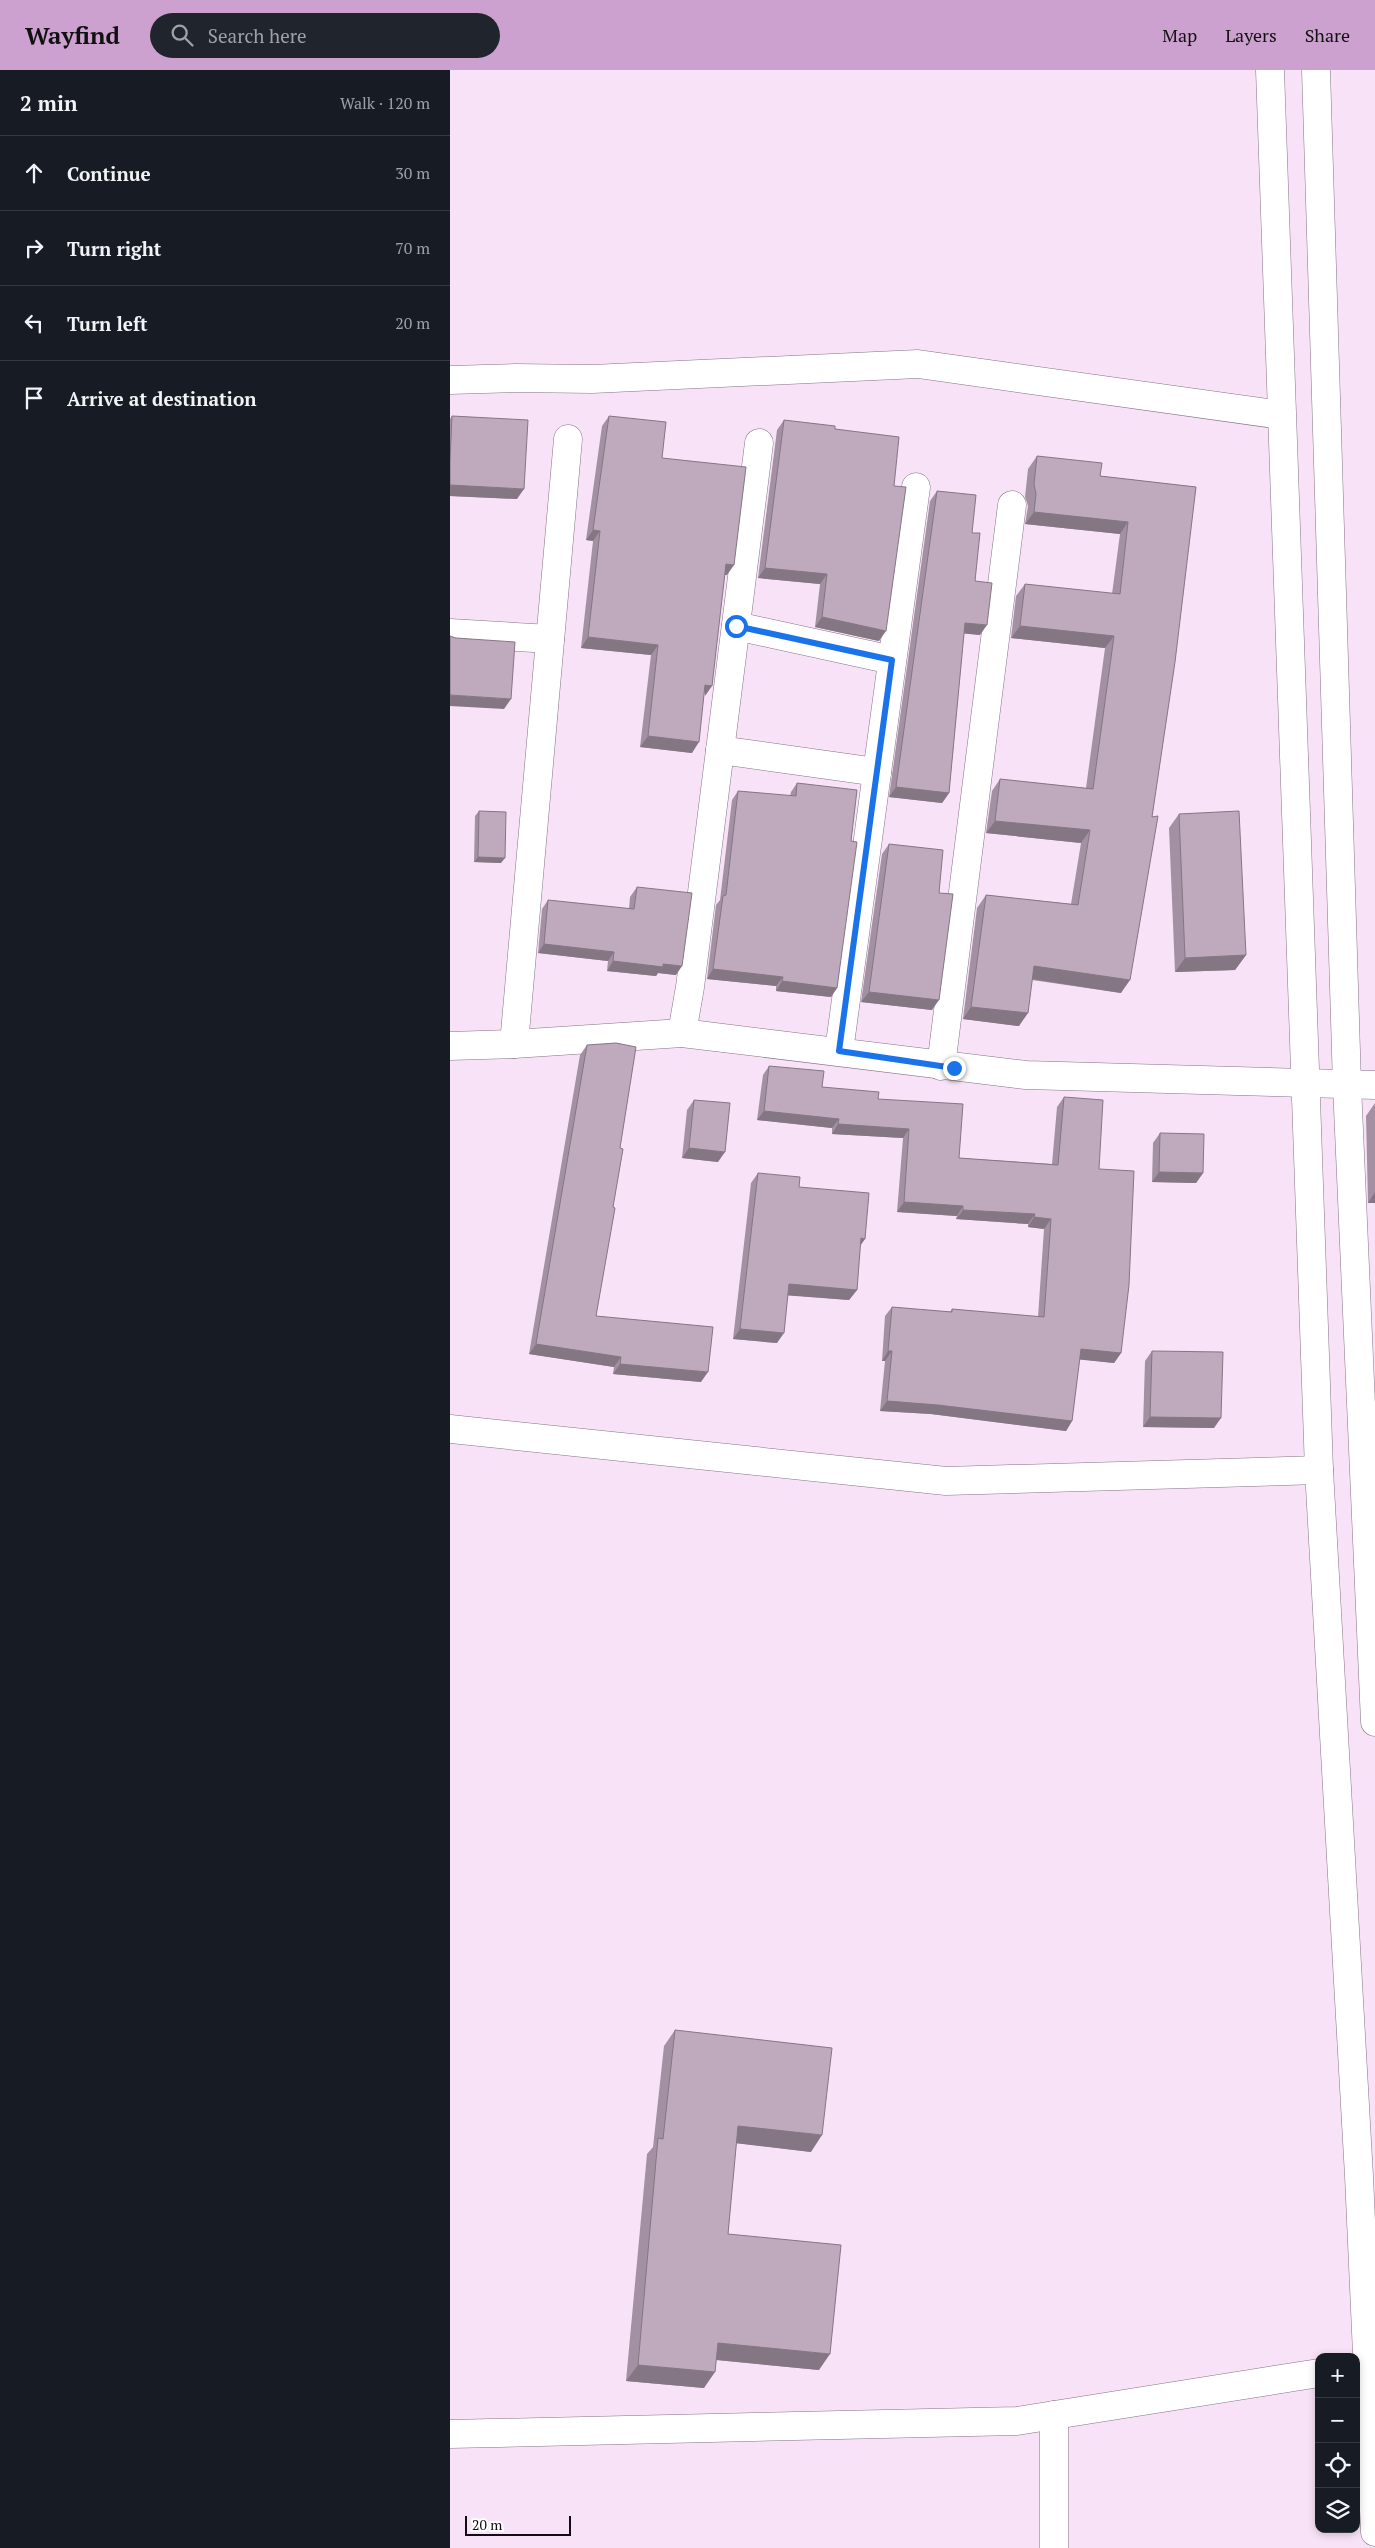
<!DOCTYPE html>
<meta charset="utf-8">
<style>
:root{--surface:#171b24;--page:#20242c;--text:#f1f3f6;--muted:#9ea1a6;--line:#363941;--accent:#cca0cf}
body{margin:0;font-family:"PT Serif",serif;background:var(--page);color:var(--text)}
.controls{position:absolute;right:15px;bottom:15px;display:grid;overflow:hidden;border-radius:10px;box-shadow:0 2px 8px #0003}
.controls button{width:45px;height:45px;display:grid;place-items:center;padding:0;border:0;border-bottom:1px solid var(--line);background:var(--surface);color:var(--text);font:25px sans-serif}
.scale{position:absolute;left:15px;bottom:12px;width:106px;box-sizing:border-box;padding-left:5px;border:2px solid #130c13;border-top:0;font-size:14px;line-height:18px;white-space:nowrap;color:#130c13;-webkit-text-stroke:4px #fff;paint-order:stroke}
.stop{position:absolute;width:15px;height:15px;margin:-11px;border:4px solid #1a73e8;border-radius:50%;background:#fff}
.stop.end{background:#1a73e8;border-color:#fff;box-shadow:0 1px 5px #0008}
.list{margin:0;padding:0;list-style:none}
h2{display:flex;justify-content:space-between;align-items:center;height:65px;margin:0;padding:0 20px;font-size:21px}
h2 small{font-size:16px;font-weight:400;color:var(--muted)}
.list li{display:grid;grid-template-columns:32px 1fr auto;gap:15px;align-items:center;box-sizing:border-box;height:75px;padding:0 20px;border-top:1px solid var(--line)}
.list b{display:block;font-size:19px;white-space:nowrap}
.list em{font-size:16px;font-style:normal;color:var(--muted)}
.icon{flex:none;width:28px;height:28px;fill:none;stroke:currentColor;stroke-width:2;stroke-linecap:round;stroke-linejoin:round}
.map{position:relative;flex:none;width:925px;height:2478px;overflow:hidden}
header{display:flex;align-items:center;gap:30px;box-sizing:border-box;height:70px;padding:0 25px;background:var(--accent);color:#111}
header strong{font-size:24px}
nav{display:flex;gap:28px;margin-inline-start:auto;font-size:18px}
.search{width:350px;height:45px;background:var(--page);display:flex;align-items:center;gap:12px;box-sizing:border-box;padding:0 18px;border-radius:28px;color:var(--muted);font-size:19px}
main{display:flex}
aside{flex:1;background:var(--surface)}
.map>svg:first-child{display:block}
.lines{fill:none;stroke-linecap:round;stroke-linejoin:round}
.street-casing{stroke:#867386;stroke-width:29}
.secondary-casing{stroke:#867386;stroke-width:29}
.street{stroke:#fff;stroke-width:28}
.secondary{stroke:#fff;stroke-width:28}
.wall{fill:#a391a3}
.shaded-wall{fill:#857684}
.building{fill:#bea9bd;stroke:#857684}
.route{stroke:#1a73e8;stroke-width:6}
</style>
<header>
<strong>Wayfind</strong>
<div class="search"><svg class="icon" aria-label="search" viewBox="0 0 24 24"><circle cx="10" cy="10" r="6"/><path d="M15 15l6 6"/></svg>Search here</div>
<nav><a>Map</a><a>Layers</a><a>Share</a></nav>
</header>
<main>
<aside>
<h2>2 min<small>Walk · 120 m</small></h2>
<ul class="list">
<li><svg class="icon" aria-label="ahead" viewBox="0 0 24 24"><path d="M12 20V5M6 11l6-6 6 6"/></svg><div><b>Continue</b></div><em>30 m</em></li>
<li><svg class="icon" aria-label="right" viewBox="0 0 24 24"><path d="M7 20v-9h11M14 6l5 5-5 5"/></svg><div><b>Turn right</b></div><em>70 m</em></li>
<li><svg class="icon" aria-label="left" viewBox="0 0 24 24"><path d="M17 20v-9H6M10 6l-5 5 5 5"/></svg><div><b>Turn left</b></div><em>20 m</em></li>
<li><svg class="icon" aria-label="arrive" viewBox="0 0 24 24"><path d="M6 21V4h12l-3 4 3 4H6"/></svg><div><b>Arrive at destination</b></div></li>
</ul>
</aside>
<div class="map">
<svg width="925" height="2478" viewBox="0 0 925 2478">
<rect width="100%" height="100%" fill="#f8e2f7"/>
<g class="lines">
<defs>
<g id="street">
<path d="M0,310L65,308L142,309L468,294L831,345"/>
<path d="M286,556L442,590"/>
<path d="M0,563L100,569"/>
<path d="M270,680L427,702"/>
<path d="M232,963L240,917L309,373"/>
<path d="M64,974L118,369"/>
<path d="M0,976L64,974L232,963L576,1005L925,1015"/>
<path d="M389,981L466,417"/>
<path d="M491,996L562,435"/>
<path d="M0,1359L496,1411L869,1400"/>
<path d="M604,2345V2478"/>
<path d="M0,2364L567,2351L869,2303"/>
</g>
<g id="secondary">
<path d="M820,0L869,1400L909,2106L925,2462"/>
<path d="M866,0L897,1015L925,1652"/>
</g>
</defs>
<use href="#street" class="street-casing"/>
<use href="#secondary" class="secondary-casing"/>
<use href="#street" class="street"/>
<use href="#secondary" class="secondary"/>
</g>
<g class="wall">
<path d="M2,346L67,429L0,426V349Z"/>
<path d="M159,346L212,388L277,505H275L254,626L242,683L190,677L201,585L131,578L143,471L136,470L152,356Z"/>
<path d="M334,350L385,359L444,416L429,571L365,557L370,514L308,508L327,360Z"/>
<path d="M587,386L650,406L746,417L671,923L582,910L569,956L513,949L527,838L536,825L621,834L631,773L536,763L542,721L550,709L636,718L655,578L561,568L566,526L575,514L662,524L670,464L575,454L578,436L575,427L578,399Z"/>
<path d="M487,421L522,463L525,511L530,565L514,563L499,723L492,733L439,727L480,431Z"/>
<path d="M347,713L401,771L387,918L381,927L326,921V916L257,909L266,835L270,830L282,730L288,721L340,726L341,722Z"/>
<path d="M29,741L51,793L24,792L25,746Z"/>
<path d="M729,744L796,885L785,900L725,902L719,758Z"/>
<path d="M439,774L489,823L482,940L411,932L432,784Z"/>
<path d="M187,817L226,905L208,903L206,906L157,901L158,891L88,883L92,839L98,830L179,839L180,827Z"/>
<path d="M137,975L170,1078L163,1137L146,1246L251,1312L163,1304L164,1297L79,1284L130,985Z"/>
<path d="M319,996L372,1017L428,1029L509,1088L602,1094L607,1037L614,1027L649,1099L671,1283L664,1293L629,1289L622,1351L616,1361L481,1344L430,1341L435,1291H432L435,1246L442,1237L500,1242L502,1239L588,1247L594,1159L578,1157V1154L506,1149L507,1146L447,1142L453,1068L382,1064V1058L307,1050L313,1005Z"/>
<path d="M244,1030L268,1092L232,1088L237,1040Z"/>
<path d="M925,1033V1133H918L916,1046Z"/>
<path d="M710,1063L753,1103L746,1113L702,1112L703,1073Z"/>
<path d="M308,1103L349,1117L410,1176L407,1220L399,1230L338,1225L327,1273L283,1269L301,1113Z"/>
<path d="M702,1281L764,1358L693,1357L695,1291Z"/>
<path d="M225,1960L361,2082L286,2073L278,2164L369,2300L266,2290L254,2318L176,2311L197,2084L203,2077L214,1976Z"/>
</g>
<g class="shaded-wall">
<path d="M0,415L74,419L67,429L0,426Z"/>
<path d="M584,442L678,452L670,464L575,454Z"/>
<path d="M143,460L150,461L143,471L136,470Z"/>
<path d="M276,494L284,495L277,505L269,504Z"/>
<path d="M315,498L377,504L370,514L308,508Z"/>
<path d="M372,547L436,561L429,571L365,557Z"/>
<path d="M515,553L537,555L530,565L508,563Z"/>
<path d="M570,556L664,566L655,578L561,568Z"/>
<path d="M138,567L208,575L201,585L131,578Z"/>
<path d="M255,615L262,616L255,626Z"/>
<path d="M0,625L61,629L54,639L0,636Z"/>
<path d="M198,666L249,672L242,683L190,677Z"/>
<path d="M446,717L499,723L492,733L439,727Z"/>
<path d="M545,751L640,760L631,773L536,763Z"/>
<path d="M28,787L55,788L51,793L24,792Z"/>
<path d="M94,874L164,882L158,891L88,883Z"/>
<path d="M796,885L785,900L725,902L735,888Z"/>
<path d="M163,891L213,894L232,896L226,905L208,903L206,906L157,901Z"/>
<path d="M584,896L680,910L671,923L575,908Z"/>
<path d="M263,899L333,907L326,916L257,909Z"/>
<path d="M332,911L387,918L381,927L326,921Z"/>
<path d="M419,922L489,930L482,940L411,932Z"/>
<path d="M521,937L578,943L569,956L513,949Z"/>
<path d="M314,1041L389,1049L382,1058L307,1050Z"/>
<path d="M388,1054L459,1059L453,1068L382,1064Z"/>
<path d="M239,1078L275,1082L268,1092L232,1088Z"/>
<path d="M709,1102L753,1103L746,1113L702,1112Z"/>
<path d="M925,1122V1133H918Z"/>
<path d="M454,1132L513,1136L507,1146L447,1142Z"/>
<path d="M513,1140L585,1144L578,1154L506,1149Z"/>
<path d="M584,1147L601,1149L594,1159L578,1157Z"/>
<path d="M411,1168L415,1169L408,1179Z"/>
<path d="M339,1214L407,1220L399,1230L332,1225Z"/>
<path d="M290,1259L334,1263L327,1273L283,1269Z"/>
<path d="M86,1274L171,1287L164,1297L79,1284Z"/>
<path d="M631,1279L671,1283L664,1293L624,1289Z"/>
<path d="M438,1281H442L435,1291H432Z"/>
<path d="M170,1294L258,1302L251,1312L163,1304Z"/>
<path d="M437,1331L488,1335L622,1351L616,1361L481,1344L430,1341Z"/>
<path d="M700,1347L771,1348L764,1358L693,1357Z"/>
<path d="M288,2056L372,2065L361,2082L276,2072Z"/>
<path d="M268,2273L380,2284L369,2300L257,2289Z"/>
<path d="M188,2295L265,2302L254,2318L176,2311Z"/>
</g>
<g class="building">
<path d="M2,346L78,350L74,419L0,415V391Z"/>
<path d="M159,346L216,352L212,388L296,397L284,495L276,494L262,616L255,615L249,672L198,666L208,575L138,567L150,461L143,460Z"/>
<path d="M334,350L385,356V359L449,367L444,416L456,417L436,561L372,547L377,504L315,498Z"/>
<path d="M587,386L652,393L650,406L746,417L725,592L702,747L708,746L680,910L584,896L578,943L521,937L536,825L628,835L640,760L545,751L550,709L643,719L664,566L570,556L575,514L670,524L678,452L584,442L586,424L584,414Z"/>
<path d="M487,421L526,425L522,463H530L525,511L542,513L537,555L515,553L499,723L446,717Z"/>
<path d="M0,566L6,568L65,572L61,629L0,625Z"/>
<path d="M347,713L407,720L401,771L407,772L387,918L332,911L333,907L263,899L273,826L276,825L288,721L346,726Z"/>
<path d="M29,741L56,742L55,788L28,787Z"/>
<path d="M789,741L796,885L735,888L729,744Z"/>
<path d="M439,774L493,780L489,823L503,824L489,930L419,922Z"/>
<path d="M187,817L242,823L232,896L213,894V897L163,891L164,882L94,874L98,830L184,839Z"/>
<path d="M166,973L186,977L170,1078L173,1079L163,1137L165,1138L146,1246L263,1257L258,1302L170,1294L171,1287L86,1274L137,975Z"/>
<path d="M319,996L374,1001L372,1017L429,1022L428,1029L513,1034L509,1088L608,1095L614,1027L653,1030L649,1099L684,1101L679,1215L671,1283L631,1279L622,1351L488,1335L437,1331L442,1281H438L442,1237L502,1242V1239L594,1247L601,1149L584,1147L585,1144L513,1140V1136L454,1132L459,1059L388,1054L389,1049L314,1041Z"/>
<path d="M244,1030L280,1033L275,1082L239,1078Z"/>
<path d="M710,1063L754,1064L753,1103L709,1102Z"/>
<path d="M308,1103L350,1107L349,1117L419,1123L415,1169L411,1168L407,1220L339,1214L334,1263L290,1259Z"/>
<path d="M702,1281L773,1282L771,1348L700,1347Z"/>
<path d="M225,1960L382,1978L372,2065L288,2056L278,2164L391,2175L380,2284L268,2273L265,2302L188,2295L208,2068L213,2069Z"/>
</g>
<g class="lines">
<path class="route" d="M286,556L442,590L389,981L504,998"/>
</g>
</svg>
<div class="controls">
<button>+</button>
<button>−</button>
<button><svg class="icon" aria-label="locate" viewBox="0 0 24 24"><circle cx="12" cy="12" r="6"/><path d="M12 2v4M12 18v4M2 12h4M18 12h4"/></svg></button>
<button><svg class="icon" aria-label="layers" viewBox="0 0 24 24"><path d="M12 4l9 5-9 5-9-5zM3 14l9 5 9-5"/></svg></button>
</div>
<div class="scale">20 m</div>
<div class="stop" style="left:286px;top:556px"></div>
<div class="stop end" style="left:504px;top:998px"></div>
</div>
</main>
